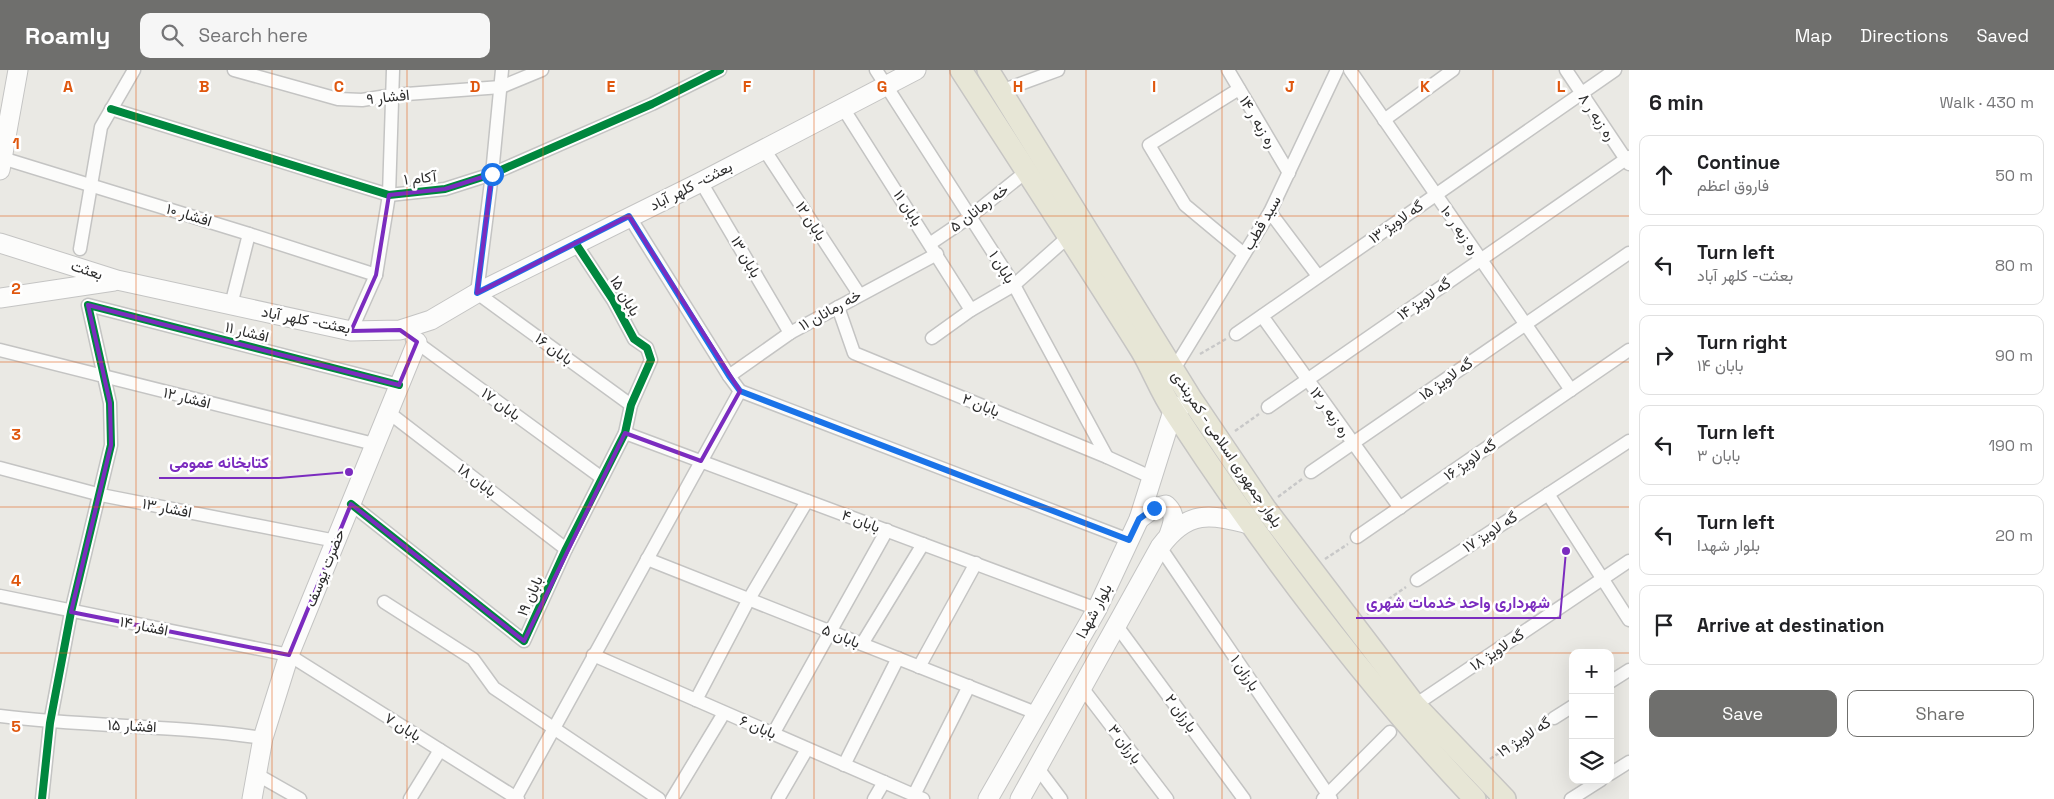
<!DOCTYPE html>
<meta charset="utf-8">
<style>
:root{--surface:#fff;--page:#f6f6f6;--text:#202124;--muted:#757577;--line:#e0e0e0;--accent:#6f6f6d}
body{margin:0;font-family:"Space Grotesk",Vazirmatn,sans-serif;background:var(--page);color:var(--text)}
.controls{position:absolute;right:15px;bottom:15px;display:grid;overflow:hidden;border-radius:10px;box-shadow:0 5px 20px #0002}
.controls button{width:45px;height:45px;display:grid;place-items:center;padding:0;border:0;border-bottom:1px solid var(--line);background:var(--surface);color:var(--text);font:25px sans-serif}
.stop{position:absolute;width:15px;height:15px;margin:-11px;border:4px solid #1a73e8;border-radius:50%;background:#fff}
.stop.end{background:#1a73e8;border-color:#fff;box-shadow:0 1px 5px #0008}
.list{margin:0;padding:0;list-style:none}
h2{display:flex;justify-content:space-between;align-items:center;height:65px;margin:0;padding:0 20px;font-size:21px}
h2 small{font-size:16px;font-weight:400;color:var(--muted)}
.list li{display:grid;grid-template-columns:32px 1fr auto;gap:15px;align-items:center;box-sizing:border-box;height:80px;margin:0 10px 10px;padding:0 10px;border:1px solid var(--line);border-radius:10px}
.list b{display:block;font-size:19px;white-space:nowrap}
.list p{margin:0;font-size:16px;white-space:nowrap;color:var(--muted)}
.list em{font-size:16px;font-style:normal;color:var(--muted)}
.actions{display:flex;gap:10px;padding:15px 20px}
.actions a{flex:1;padding:11px 0;border:1px solid var(--accent);border-radius:10px;text-align:center;font-size:18px;color:var(--accent)}
.actions .main{background:var(--accent);color:#fff}
.icon{flex:none;width:28px;height:28px;fill:none;stroke:currentColor;stroke-width:2;stroke-linecap:round;stroke-linejoin:round}
.map{position:relative;flex:none;width:1629px;height:729px;overflow:hidden}
header{display:flex;align-items:center;gap:30px;box-sizing:border-box;height:70px;padding:0 25px;background:var(--accent);color:#fff}
header strong{font-size:24px}
nav{display:flex;gap:28px;margin-inline-start:auto;font-size:18px}
.search{width:350px;height:45px;background:var(--page);display:flex;align-items:center;gap:12px;box-sizing:border-box;padding:0 18px;border-radius:10px;color:var(--muted);font-size:19px}
main{display:flex}
aside{flex:1;background:var(--surface)}
.map>svg:first-child{display:block}
.lines{fill:none;stroke-linecap:round;stroke-linejoin:round}
.street-casing{stroke:#c4c4c3;stroke-width:15}
.secondary-casing{stroke:#c4c4c3;stroke-width:21}
.primary-casing{stroke:#c6c5c3;stroke-width:24}
.path{stroke:#c8c8c8;stroke-width:2.5;stroke-dasharray:4 2.5;stroke-linecap:butt}
.street{stroke:#fcfcfb;stroke-width:12}
.secondary{stroke:#fcfcfb;stroke-width:19}
.primary{stroke:#e7e6d6;stroke-width:21}
.cycleway-casing{stroke:#fff;stroke-width:11}
.cycleway{stroke:#00873e;stroke-width:8}
.route{stroke:#1a73e8;stroke-width:6}
.marked{fill:none;stroke:#7b2cbf;stroke-width:4;stroke-linejoin:round}
.grid{fill:none;stroke:#df570e;stroke-width:1;stroke-opacity:0.55}
.labels{text-anchor:middle;stroke-width:5;stroke-linejoin:round;paint-order:stroke}
.street-label{font-size:15px;fill:#2d2d2d;stroke:#fff}
.grid-label{font-size:16px;text-anchor:middle;font-weight:bold;fill:#df570e;stroke:#fff;stroke-width:5;stroke-linejoin:round;paint-order:stroke}
.leader{fill:none;stroke:#7b2cbf;stroke-width:2}
.callout-dot{fill:#7b2cbf;stroke:#fff;stroke-width:2}
.callout-label{font-size:16px;text-anchor:middle;font-weight:bold;fill:#7b2cbf;stroke:#fff;stroke-width:5;stroke-linejoin:round;paint-order:stroke}
</style>
<header>
<strong>Roamly</strong>
<div class="search"><svg class="icon" aria-label="search" viewBox="0 0 24 24"><circle cx="10" cy="10" r="6"/><path d="M15 15l6 6"/></svg>Search here</div>
<nav><a>Map</a><a>Directions</a><a>Saved</a></nav>
</header>
<main>
<div class="map">
<svg width="1629" height="729" viewBox="0 0 1629 729">
<rect width="100%" height="100%" fill="#eae9e4"/>
<g class="lines">
<defs>
<g id="street">
<path d="M234,0L338,29L362,30L393,25L501,17L542,0"/>
<path d="M502,0L492,104L477,223L631,335"/>
<path d="M876,0L1014,215L1107,387"/>
<path d="M1228,0L1289,103"/>
<path d="M1350,0L1571,320"/>
<path d="M1566,0L1629,94"/>
<path d="M1239,19L1149,75L1185,135L1244,184"/>
<path d="M1001,21L1058,0"/>
<path d="M843,38L971,240"/>
<path d="M111,39L389,125L445,119L492,104L652,34L720,0"/>
<path d="M1384,50L1453,0"/>
<path d="M764,79L859,224"/>
<path d="M2,88L249,164L376,205"/>
<path d="M701,112L790,263"/>
<path d="M1270,142L1318,206"/>
<path d="M629,146L729,306L740,321"/>
<path d="M931,173L971,146L1027,101"/>
<path d="M80,179L101,57L134,0"/>
<path d="M231,235L249,164"/>
<path d="M838,237L854,283L1107,387L1153,408"/>
<path d="M1262,246L1400,438"/>
<path d="M351,261L376,205L389,125L393,0"/>
<path d="M1236,264L1615,0"/>
<path d="M932,268L971,240L1014,215L1068,167"/>
<path d="M412,269L602,408"/>
<path d="M0,280L374,374"/>
<path d="M1174,299L1270,142L1337,0"/>
<path d="M729,306L790,263L937,184"/>
<path d="M740,321L1129,470"/>
<path d="M1268,337L1629,87"/>
<path d="M388,342L566,479"/>
<path d="M625,363L1097,539"/>
<path d="M0,398L101,425L336,471"/>
<path d="M1311,402L1629,183"/>
<path d="M1548,424L1629,550"/>
<path d="M351,434L524,571L566,479L625,363L631,335L651,290L647,278L634,269L613,230L576,174"/>
<path d="M1357,467L1629,280"/>
<path d="M1160,477L1331,729"/>
<path d="M647,489L1036,643"/>
<path d="M1417,510L1629,371"/>
<path d="M0,526L289,585L518,729"/>
<path d="M384,532L473,589L494,618L659,729"/>
<path d="M1117,556L1244,729"/>
<path d="M862,574L923,474"/>
<path d="M593,585L923,729"/>
<path d="M919,597L976,493"/>
<path d="M1610,612L1629,600"/>
<path d="M1083,619L1167,729"/>
<path d="M696,630L749,529L807,431"/>
<path d="M1415,635L1629,491"/>
<path d="M0,646C87,657 176,655 263,668"/>
<path d="M1554,648L1573,636"/>
<path d="M773,664L887,460"/>
<path d="M844,695L898,588"/>
<path d="M1037,697L1061,729"/>
<path d="M256,704L300,729"/>
<path d="M1610,704L1629,692"/>
<path d="M914,725L969,616"/>
<path d="M42,729L50,653L71,542L111,375L110,333L88,235L399,315"/>
<path d="M410,729L440,680"/>
<path d="M515,729L740,321"/>
<path d="M672,729L724,643"/>
<path d="M778,729L807,679"/>
<path d="M874,729L884,712"/>
<path d="M1323,729L1390,662"/>
<path d="M1571,729L1601,710"/>
</g>
<g id="secondary">
<path d="M0,100L18,0"/>
<path d="M0,173L117,210L351,261L400,260L431,250L477,223L701,112L916,0"/>
<path d="M0,228L114,211"/>
<path d="M1139,449L1154,438L1166,435C1177,445 1173,453 1169,465"/>
<path d="M252,729L263,668L289,585L417,272"/>
<path d="M988,729L1097,539L1139,449L1173,341L1184,334"/>
<path d="M1020,729L1160,477C1188,439 1210,444 1252,455"/>
</g>
<g id="primary">
<path d="M961,0C1021,93 1082,186 1141,280C1153,300 1161,323 1175,343C1264,479 1363,611 1475,729"/>
<path d="M988,0L1192,330L1265,438L1415,635L1505,729"/>
</g>
</defs>
<use href="#street" class="street-casing"/>
<use href="#secondary" class="secondary-casing"/>
<use href="#primary" class="primary-casing"/>
<g class="path">
<path d="M1200,284L1226,269"/>
<path d="M1235,361L1259,344"/>
<path d="M1278,427L1302,409"/>
<path d="M1325,489L1348,474"/>
<path d="M1367,544L1406,517"/>
<path d="M1490,689L1544,654"/>
</g>
<use href="#street" class="street"/>
<use href="#secondary" class="secondary"/>
<use href="#primary" class="primary"/>
<defs>
<g id="cycleway">
<path d="M111,39L389,125L445,119L492,104L652,34L720,0"/>
<path d="M351,434L524,571L566,479L625,363L631,335L651,290L647,278L634,269L613,230L576,174"/>
<path d="M42,729L50,653L71,542L111,375L110,333L88,235L399,315"/>
</g>
</defs>
<use href="#cycleway" class="cycleway-casing"/>
<use href="#cycleway" class="cycleway"/>
</g>
<g class="lines">
<path class="route" d="M492,104L477,223L629,146L729,306L740,321L1129,470L1139,449L1154,438"/>
</g>
<path class="marked" d="M492,104L477,223L629,146L740,321L701,391L625,363L524,571L351,434L289,585L71,542L111,375L110,333L88,235L399,315L417,272L400,260L351,261L376,205L389,125L445,119Z"/>
<path class="grid" d="M136,0V729M272,0V729M407,0V729M543,0V729M679,0V729M814,0V729M950,0V729M1086,0V729M1222,0V729M1358,0V729M1493,0V729M0,146H1629M0,292H1629M0,437H1629M0,583H1573M1610,583H1629"/>
<g class="labels">
<g class="street-label">
<text transform="translate(388 27) rotate(-6)" y="5">افشار ۹</text>
<text transform="translate(1597 47) rotate(56)" y="5">۸ ره زبه ر</text>
<text transform="translate(1258 52) rotate(59)" y="5">ره زبه ر ۱۴</text>
<text transform="translate(420 108) rotate(-6)" y="5">آکام ۱</text>
<text transform="translate(691 116) rotate(-27)" y="5">بعثت- کلهر آباد</text>
<text transform="translate(908 138) rotate(57)" y="5">بابان ۱۱</text>
<text transform="translate(979 138) rotate(-37)" y="5">خه رمانان ۵</text>
<text transform="translate(189 145) rotate(17)" y="5">افشار ۱۰</text>
<text transform="translate(811 151) rotate(57)" y="5">بابان ۱۲</text>
<text transform="translate(1396 152) rotate(-35)" y="5">گه لاویژ ۱۳</text>
<text transform="translate(1262 153) rotate(-60)" y="5">سید قطب</text>
<text transform="translate(1460 160) rotate(55)" y="5">ره زبه ر ۱۰</text>
<text transform="translate(746 187) rotate(60)" y="5">بابان ۱۳</text>
<text transform="translate(1002 197) rotate(58)" y="5">بابان ۱</text>
<text transform="translate(87 200) rotate(18)" y="5">بعثت</text>
<text transform="translate(625 226) rotate(59)" y="5">بابان ۱۵</text>
<text transform="translate(1424 229) rotate(-35)" y="5">گه لاویژ ۱۴</text>
<text transform="translate(830 240) rotate(-29)" y="5">خه رمانان ۱۱</text>
<text transform="translate(306 250) rotate(11)" y="5">بعثت- کلهر آباد</text>
<text transform="translate(247 262) rotate(14)" y="5">افشار ۱۱</text>
<text transform="translate(554 279) rotate(36)" y="5">بابان ۱۶</text>
<text transform="translate(1446 309) rotate(-35)" y="5">گه لاویژ ۱۵</text>
<text transform="translate(187 328) rotate(14)" y="5">افشار ۱۲</text>
<text transform="translate(501 334) rotate(36)" y="5">بابان ۱۷</text>
<text transform="translate(981 335) rotate(22)" y="5">بابان ۲</text>
<text transform="translate(1330 342) rotate(54)" y="5">ره زبه ر ۱۲</text>
<text transform="translate(1227 379) rotate(56)" y="5">بلوار جمهوری اسلامی - کمربندی</text>
<text transform="translate(1470 390) rotate(-35)" y="5">۱۶ گه لاویژ</text>
<text transform="translate(477 410) rotate(37)" y="5">بابان ۱۸</text>
<text transform="translate(167 438) rotate(11)" y="5">افشار ۱۳</text>
<text transform="translate(861 451) rotate(20)" y="5">بابان ۴</text>
<text transform="translate(1490 462) rotate(-33)" y="5">گه لاویژ ۱۷</text>
<text transform="translate(325 498) rotate(-68)" y="5">حضرت یوسف</text>
<text transform="translate(530 526) rotate(-66)" y="5">بابان ۱۹</text>
<text transform="translate(1094 541) rotate(-62)" y="5">بلوار شهدا</text>
<text transform="translate(144 556) rotate(11)" y="5">افشار ۱۴</text>
<text transform="translate(841 566) rotate(22)" y="5">بابان ۵</text>
<text transform="translate(1497 580) rotate(-34)" y="5">گه لاویژ ۱۸</text>
<text transform="translate(1245 603) rotate(56)" y="5">بارزان ۱</text>
<text transform="translate(1181 643) rotate(54)" y="5">بارزان ۲</text>
<text transform="translate(132 656) rotate(3)" y="5">افشار ۱۵</text>
<text transform="translate(403 657) rotate(32)" y="5">بابان ۷</text>
<text transform="translate(758 657) rotate(23)" y="5">بابان ۶</text>
<text transform="translate(1524 667) rotate(-33)" y="5">۱۹ گه لاویژ</text>
<text transform="translate(1125 674) rotate(53)" y="5">بارزان ۳</text>
</g>
</g>
<g class="grid-label">
<text x="68" y="22">A</text>
<text x="204" y="22">B</text>
<text x="339" y="22">C</text>
<text x="475" y="22">D</text>
<text x="611" y="22">E</text>
<text x="747" y="22">F</text>
<text x="882" y="22">G</text>
<text x="1018" y="22">H</text>
<text x="1154" y="22">I</text>
<text x="1290" y="22">J</text>
<text x="1425" y="22">K</text>
<text x="1561" y="22">L</text>
<text x="16" y="79">1</text>
<text x="16" y="224">2</text>
<text x="16" y="370">3</text>
<text x="16" y="516">4</text>
<text x="16" y="662">5</text>
</g>
<path class="leader" d="M349 402L279 408H159M1566 481L1560 548H1356"/>
<g class="callout-dot">
<circle cx="349" cy="402" r="5"/>
<circle cx="1566" cy="481" r="5"/>
</g>
<g class="callout-label">
<text x="219" y="398">کتابخانه عمومی</text>
<text x="1458" y="538">شهرداری واحد خدمات شهری</text>
</g>
</svg>
<div class="controls">
<button>+</button>
<button>−</button>
<button><svg class="icon" aria-label="layers" viewBox="0 0 24 24"><path d="M12 4l9 5-9 5-9-5zM3 14l9 5 9-5"/></svg></button>
</div>
<div class="stop" style="left:492px;top:104px"></div>
<div class="stop end" style="left:1154px;top:438px"></div>
</div>
<aside>
<h2>6 min<small>Walk · 430 m</small></h2>
<ul class="list">
<li><svg class="icon" aria-label="ahead" viewBox="0 0 24 24"><path d="M12 20V5M6 11l6-6 6 6"/></svg><div><b>Continue</b><p>فاروق اعظم</p></div><em>50 m</em></li>
<li><svg class="icon" aria-label="left" viewBox="0 0 24 24"><path d="M17 20v-9H6M10 6l-5 5 5 5"/></svg><div><b>Turn left</b><p>بعثت- کلهر آباد</p></div><em>80 m</em></li>
<li><svg class="icon" aria-label="right" viewBox="0 0 24 24"><path d="M7 20v-9h11M14 6l5 5-5 5"/></svg><div><b>Turn right</b><p>بابان ۱۴</p></div><em>90 m</em></li>
<li><svg class="icon" aria-label="left" viewBox="0 0 24 24"><path d="M17 20v-9H6M10 6l-5 5 5 5"/></svg><div><b>Turn left</b><p>بابان ۳</p></div><em>190 m</em></li>
<li><svg class="icon" aria-label="left" viewBox="0 0 24 24"><path d="M17 20v-9H6M10 6l-5 5 5 5"/></svg><div><b>Turn left</b><p>بلوار شهدا</p></div><em>20 m</em></li>
<li><svg class="icon" aria-label="arrive" viewBox="0 0 24 24"><path d="M6 21V4h12l-3 4 3 4H6"/></svg><div><b>Arrive at destination</b></div></li>
</ul>
<div class="actions"><a class="main">Save</a><a>Share</a></div>
</aside>
</main>
